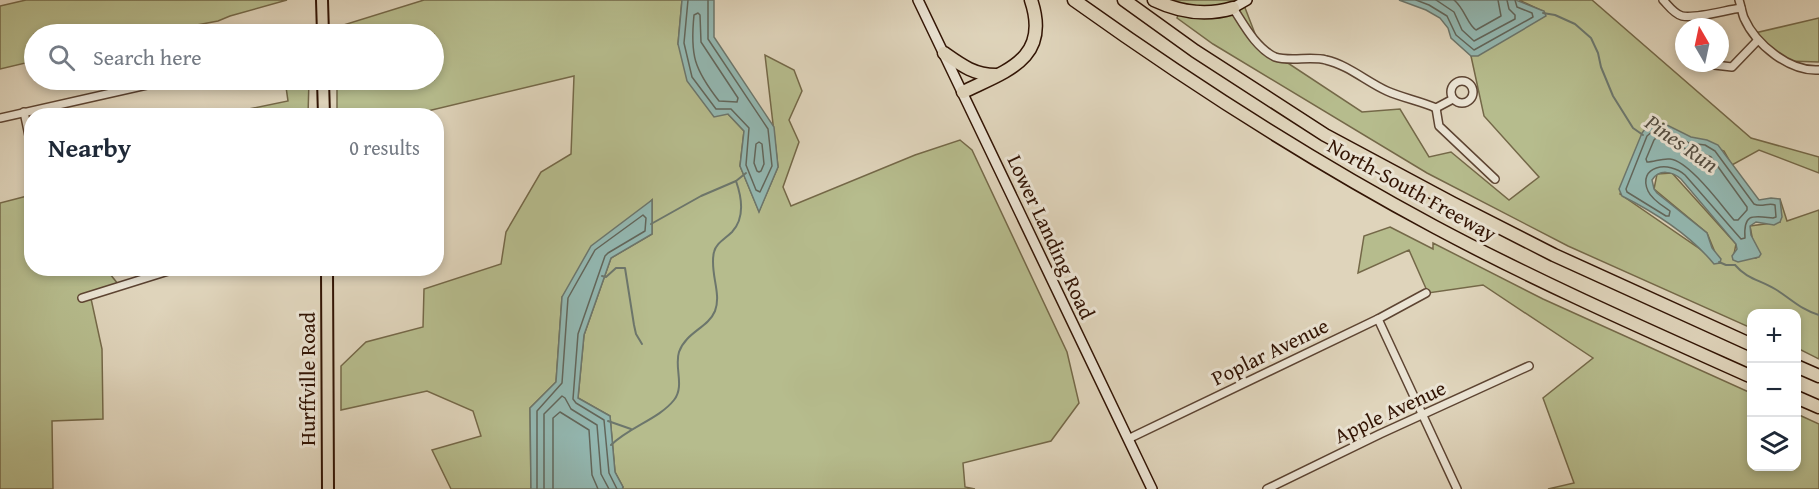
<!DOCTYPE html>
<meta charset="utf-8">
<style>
:root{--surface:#fff;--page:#f6f6f7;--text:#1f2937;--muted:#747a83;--line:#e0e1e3}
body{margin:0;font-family:"Gentium Book Plus",serif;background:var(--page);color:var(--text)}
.controls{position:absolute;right:18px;bottom:18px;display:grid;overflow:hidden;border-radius:12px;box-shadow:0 3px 9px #0003}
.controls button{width:54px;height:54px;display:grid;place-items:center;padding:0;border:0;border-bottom:2px solid var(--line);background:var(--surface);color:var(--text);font:30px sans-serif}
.compass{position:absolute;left:1675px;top:18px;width:54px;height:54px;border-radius:50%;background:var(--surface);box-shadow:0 3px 9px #0003;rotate:351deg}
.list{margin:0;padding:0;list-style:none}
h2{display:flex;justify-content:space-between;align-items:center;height:78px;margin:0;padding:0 24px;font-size:26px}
h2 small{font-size:20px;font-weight:400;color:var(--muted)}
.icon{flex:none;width:33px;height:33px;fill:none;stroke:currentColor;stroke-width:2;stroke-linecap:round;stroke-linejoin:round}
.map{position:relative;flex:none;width:1819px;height:489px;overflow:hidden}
.search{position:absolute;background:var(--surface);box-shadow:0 3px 9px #0003;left:24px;top:24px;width:420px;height:66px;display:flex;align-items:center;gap:15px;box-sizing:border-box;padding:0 21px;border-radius:33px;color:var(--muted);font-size:22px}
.panel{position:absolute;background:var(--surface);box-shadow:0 3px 9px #0003;left:24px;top:108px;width:420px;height:168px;border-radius:24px}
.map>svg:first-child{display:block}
.green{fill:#b6bc8d;stroke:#746848;stroke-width:1.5}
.water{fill:#93b8b2;stroke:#6c766c;stroke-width:1.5}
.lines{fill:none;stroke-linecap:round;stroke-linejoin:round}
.shore{stroke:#62665b;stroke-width:1.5}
.stream{stroke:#6c766c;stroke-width:2}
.street-casing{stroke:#5d4432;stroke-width:10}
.secondary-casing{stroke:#321404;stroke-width:12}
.primary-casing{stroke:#321404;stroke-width:14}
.highway-casing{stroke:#321404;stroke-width:15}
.street{stroke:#eae3d3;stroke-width:7}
.secondary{stroke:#eae3d3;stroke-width:9}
.primary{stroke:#dfd4bb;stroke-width:10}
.highway{stroke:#dfd4bb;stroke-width:12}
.labels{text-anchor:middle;stroke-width:6;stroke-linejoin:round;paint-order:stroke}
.street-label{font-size:21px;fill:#321404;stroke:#eae3d3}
.water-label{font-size:22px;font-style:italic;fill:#544d41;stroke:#eae3d3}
</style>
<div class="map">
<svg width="1819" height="489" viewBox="0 0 1819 489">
<rect width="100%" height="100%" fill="#dfd4bb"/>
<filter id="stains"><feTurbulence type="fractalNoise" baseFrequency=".00333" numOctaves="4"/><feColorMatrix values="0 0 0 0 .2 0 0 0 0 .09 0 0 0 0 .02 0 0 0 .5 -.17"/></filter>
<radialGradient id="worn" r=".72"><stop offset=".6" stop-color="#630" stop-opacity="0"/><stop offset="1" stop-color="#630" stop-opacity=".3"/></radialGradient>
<g class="green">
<path d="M26,0H287L230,16L218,21L149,34H34V61L0,69V6Z"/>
<path d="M424,0H682L678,44L728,114L744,131L740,166L759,211L778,167L765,55L794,70L802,91L789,120L799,142L783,187L791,206L915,155L960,140L972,150L1067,352L1079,403L1051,441L963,463L965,487L975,489H622L623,487L615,472L610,416L578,398L584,335L611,258L652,234V200L562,297L556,382L530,408L531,489H451L432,450L481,436L473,411L427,391L341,410V366L366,342L423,327L424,289L501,264L506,232L541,172L571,154L574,76L411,115H337V80H434V34H337V27Z"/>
<path d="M1170,0H1242L1259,44L1362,112L1400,109L1429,157L1451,152L1509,200L1539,177L1484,116L1471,56L1543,11L1519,0H1592L1751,138L1819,157V173L1759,150L1732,165L1724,151L1652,124L1620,194L1719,262L1707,233L1654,189L1657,174L1672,173L1736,244L1733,259L1756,258L1750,226L1780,222V199L1787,221L1819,210V359L1797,348L1796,314H1752L1751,328L1568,246L1427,173L1213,44L1177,18L1181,7Z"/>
<path d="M1819,18V62L1787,61L1755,33Z"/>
<path d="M285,80H309L308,115H219L288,101Z"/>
<path d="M31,195L32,268L106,269L118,284L90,294L102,349L103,419L52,421L53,489H0V203Z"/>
<path d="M1390,227L1433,249V243L1543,299L1751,393L1752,466H1796L1797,414L1819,424V489H1548L1574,483L1543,398L1593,358L1483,285L1428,293L1409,250L1358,273L1364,236Z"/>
</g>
<g class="water">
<path d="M682,0H714V37L774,127L778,167L759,212L740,166L744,131L728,114L714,117L687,81L678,44Z"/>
<path d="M1399,0H1516L1541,10L1544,11L1546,16L1478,56H1471L1451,38L1448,28L1440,18L1426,10Z"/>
<path d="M1652,124L1667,125L1691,137L1707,140L1718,145L1759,200L1771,198L1780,199L1782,217L1780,222L1774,225L1756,222L1750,226L1751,235L1761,254L1759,257L1738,262L1733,260L1732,256L1737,249L1736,244L1681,179C1672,171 1659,169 1652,180L1654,189L1657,193L1707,233L1712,248L1721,259L1720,263L1714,264C1690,235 1656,213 1622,196L1619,189L1642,133L1645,129Z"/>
<path d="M652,200V234L611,258L584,335L578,398L610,416L615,472L623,487L622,489H531L530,408L556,382L562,297L591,246Z"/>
</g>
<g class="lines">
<g class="shore">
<path d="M688,0L684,43L692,77L716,109H731L749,128L746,165L756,190L760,192L772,166L768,129L708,39V0"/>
<path d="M1416,0L1429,5L1447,16L1456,35L1474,50L1533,17L1532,13L1517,7L1515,0"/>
<path d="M1436,0L1454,12L1462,30L1474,41L1515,19V15L1509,9L1507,0"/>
<path d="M1454,0C1465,9 1467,24 1476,30L1501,16L1498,0"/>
<path d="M698,13L700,15L701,42L738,98L737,102L719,101C694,69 690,55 694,15Z"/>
<path d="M1654,130L1665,131L1689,143L1705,145L1715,151L1754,204C1762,208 1768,202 1775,205L1776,217L1773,218C1754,216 1743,212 1745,238L1741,239L1685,175C1669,160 1637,166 1648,191C1652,200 1663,206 1670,211L1669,216H1666L1627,192L1626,189L1647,136Z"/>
<path d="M1657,137C1668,138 1676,146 1686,149C1695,153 1702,152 1711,157L1747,207V210L1738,220H1734C1721,205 1689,161 1670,159C1662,158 1654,162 1647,162L1646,159L1654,140Z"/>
<path d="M759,142L762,144L764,164L761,171L759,172L757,171L754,163L756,144Z"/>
<path d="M537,489V411L562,383L568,298L595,250L643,215L646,218L645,231L608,253L605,256L578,334L573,399L576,403L604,420L609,473L617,489"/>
<path d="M544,489V414L562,396L565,398L571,409L597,425L601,474L609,489"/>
<path d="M553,489V418L560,412L589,430L592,475L598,489"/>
</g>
<g class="stream">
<path d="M1543,13L1555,15L1575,24L1591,38L1598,53L1601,67L1613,96L1633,128L1643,135"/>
<path d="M651,224L701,196L736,181L746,173"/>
<path d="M1719,262L1726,265H1735"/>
<path d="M1735,265C1747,279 1760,280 1775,289C1790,298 1801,310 1819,315"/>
<path d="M602,276L606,277L616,268H625L634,325L636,334L642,344"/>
<path d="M608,421L631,429"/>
<path d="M611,445C629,427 659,419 674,400C685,386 674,367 679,352C686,332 708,328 715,311C722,293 709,272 714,252C716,243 725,239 732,232C745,218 742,198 736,181"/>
</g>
<defs>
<g id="street">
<path d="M1663,0C1668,5 1674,14 1682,16C1695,19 1726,10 1741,8"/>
<path d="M1739,0C1741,6 1742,13 1744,18C1756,45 1790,72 1819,70"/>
<path d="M1233,8C1244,25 1256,48 1275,57C1289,62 1311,56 1326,60C1348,65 1367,82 1387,91C1403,98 1420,101 1436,108L1453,99"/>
<path d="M1697,63L1732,67L1758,40"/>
<circle cx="1462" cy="92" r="11"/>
<path d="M1436,108L1439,126L1495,179"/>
<path d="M24,112L32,150"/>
<path d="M0,118L169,80"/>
<path d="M82,298L178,268"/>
<path d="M1378,319L1457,489"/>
<path d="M1128,439L1378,319L1426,293"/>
<path d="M1267,489L1380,434L1529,366"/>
</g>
<g id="secondary">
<path d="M918,0L1152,489"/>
<path d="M1233,8L1247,0"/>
</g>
<g id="primary">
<path d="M322,0L323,34"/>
<path d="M323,80L324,116"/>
<path d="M327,268L328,489"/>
</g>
<g id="highway">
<path d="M1074,0C1190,83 1310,160 1435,227C1538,282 1645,329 1752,377"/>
<path d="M1124,0L1195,51L1325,135L1452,203L1554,255L1752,345"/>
<path d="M1154,0C1179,12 1206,16 1233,8"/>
<path d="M944,53C961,65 974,75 996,75"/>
<path d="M963,92C1006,71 1051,59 1031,0"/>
<path d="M1796,366L1819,376"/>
<path d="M1796,397L1819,407"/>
</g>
</defs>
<use href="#street" class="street-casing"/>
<use href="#secondary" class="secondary-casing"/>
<use href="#primary" class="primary-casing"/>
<use href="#highway" class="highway-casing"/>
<use href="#street" class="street"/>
<use href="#secondary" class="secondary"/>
<use href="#primary" class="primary"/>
<use href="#highway" class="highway"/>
</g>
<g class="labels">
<g class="street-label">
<text transform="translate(1412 190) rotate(29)" y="7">North-South Freeway</text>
<text transform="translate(1051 237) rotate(65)" y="7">Lower Landing Road</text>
<text transform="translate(1270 352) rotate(-26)" y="7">Poplar Avenue</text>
<text transform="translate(308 379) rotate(-90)" y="7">Hurffville Road</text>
<text transform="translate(1390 412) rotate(-25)" y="7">Apple Avenue</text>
</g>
<g class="water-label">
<text transform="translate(1682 143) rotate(35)" y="8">Pines Run</text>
</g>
</g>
<rect width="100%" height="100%" filter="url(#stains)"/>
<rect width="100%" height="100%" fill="url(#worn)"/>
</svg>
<div class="controls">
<button>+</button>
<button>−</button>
<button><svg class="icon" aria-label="layers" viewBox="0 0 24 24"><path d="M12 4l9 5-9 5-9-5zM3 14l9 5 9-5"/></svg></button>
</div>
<svg class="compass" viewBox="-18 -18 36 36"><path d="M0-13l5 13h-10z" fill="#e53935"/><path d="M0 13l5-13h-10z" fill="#747a83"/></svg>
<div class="search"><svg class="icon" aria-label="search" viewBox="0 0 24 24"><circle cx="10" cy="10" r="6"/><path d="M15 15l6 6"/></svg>Search here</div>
<section class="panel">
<h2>Nearby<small>0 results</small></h2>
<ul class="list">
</ul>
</section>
</div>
